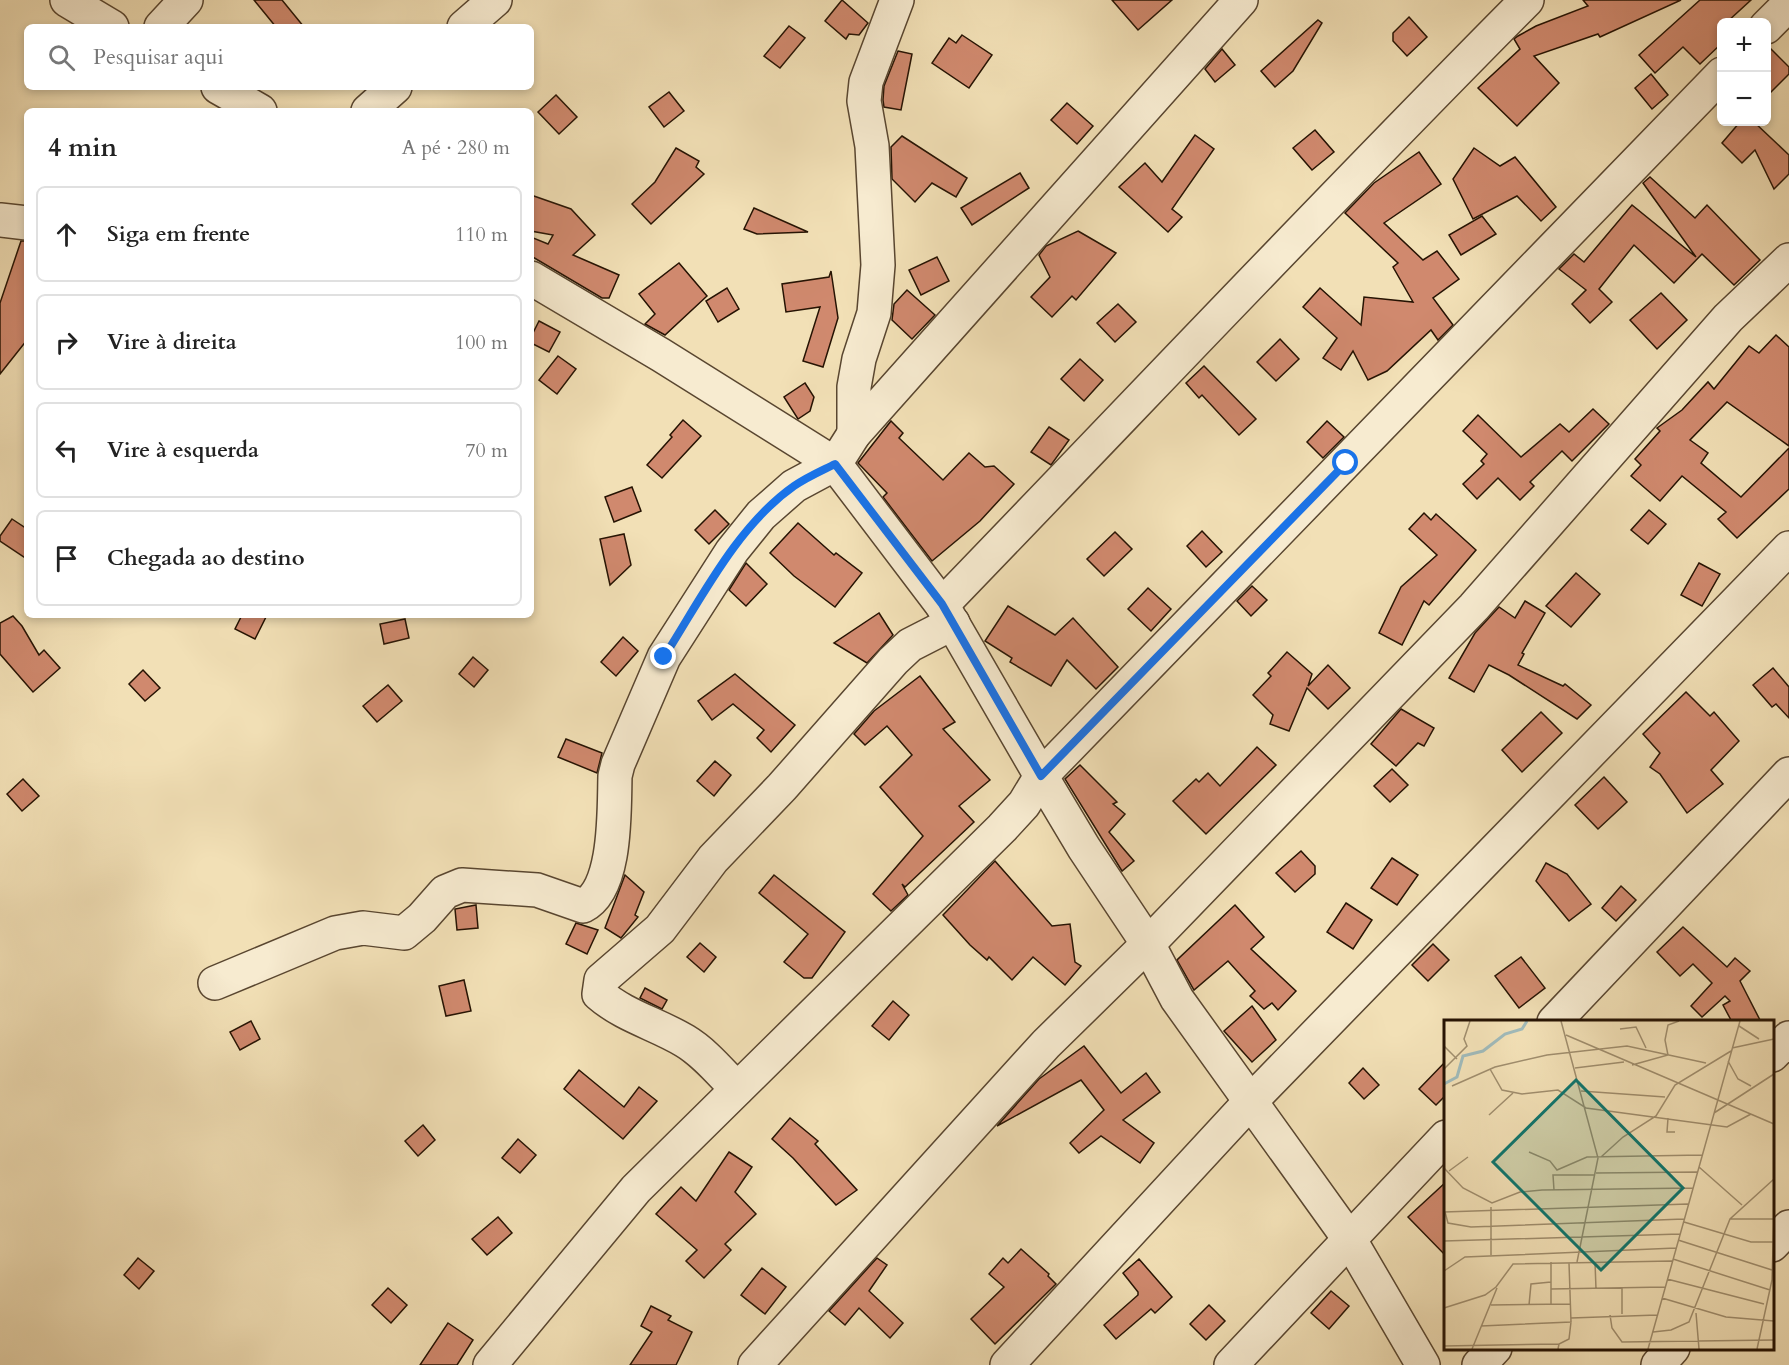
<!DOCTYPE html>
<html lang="pt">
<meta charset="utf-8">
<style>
:root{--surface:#fff;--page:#f2f2f2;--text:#222;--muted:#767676;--line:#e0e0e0}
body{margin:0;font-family:Cardo,serif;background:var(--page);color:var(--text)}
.controls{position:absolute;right:18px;top:18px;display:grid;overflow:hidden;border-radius:9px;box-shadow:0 3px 9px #0003}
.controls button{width:54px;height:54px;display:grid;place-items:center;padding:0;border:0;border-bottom:2px solid var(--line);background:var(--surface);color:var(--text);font:30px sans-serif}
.stop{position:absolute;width:18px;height:18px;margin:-14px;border:4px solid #1a73e8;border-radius:50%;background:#fff}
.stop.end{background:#1a73e8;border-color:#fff;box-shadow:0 2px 6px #0008}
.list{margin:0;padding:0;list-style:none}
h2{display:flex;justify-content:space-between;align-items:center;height:78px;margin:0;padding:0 24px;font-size:26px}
h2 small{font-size:20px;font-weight:400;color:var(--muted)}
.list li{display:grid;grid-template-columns:39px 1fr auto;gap:18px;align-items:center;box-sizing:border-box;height:96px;margin:0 12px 12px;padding:0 12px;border:2px solid var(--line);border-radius:9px}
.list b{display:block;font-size:22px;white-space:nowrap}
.list em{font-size:20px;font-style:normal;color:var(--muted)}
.icon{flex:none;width:33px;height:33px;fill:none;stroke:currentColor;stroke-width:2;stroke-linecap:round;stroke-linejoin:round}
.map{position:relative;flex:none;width:1789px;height:1365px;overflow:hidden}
.search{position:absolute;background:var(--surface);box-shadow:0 3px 9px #0003;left:24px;top:24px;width:510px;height:66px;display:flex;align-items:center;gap:15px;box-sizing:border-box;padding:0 21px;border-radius:9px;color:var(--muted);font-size:22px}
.panel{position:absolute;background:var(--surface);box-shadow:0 3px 9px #0003;left:24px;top:108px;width:510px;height:510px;border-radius:9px}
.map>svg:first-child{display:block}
.building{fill:#d0896e;stroke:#261303;stroke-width:1.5}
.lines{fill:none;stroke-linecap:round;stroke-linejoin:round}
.minor-casing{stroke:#594630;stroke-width:36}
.minor{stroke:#f7ebd0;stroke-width:33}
.route{stroke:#1a73e8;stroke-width:8}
.inset-river{fill:none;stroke:#a0baba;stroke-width:3}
.inset-road{fill:none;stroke:#a08e6e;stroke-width:1.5}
.view{fill:#0f766e;fill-opacity:0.15;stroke:#0f766e;stroke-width:3}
.inset-edge{fill:none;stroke:#261303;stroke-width:3}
</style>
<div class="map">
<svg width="1789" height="1365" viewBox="0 0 1789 1365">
<rect width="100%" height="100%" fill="#f2e0b6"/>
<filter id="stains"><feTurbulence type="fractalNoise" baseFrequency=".00333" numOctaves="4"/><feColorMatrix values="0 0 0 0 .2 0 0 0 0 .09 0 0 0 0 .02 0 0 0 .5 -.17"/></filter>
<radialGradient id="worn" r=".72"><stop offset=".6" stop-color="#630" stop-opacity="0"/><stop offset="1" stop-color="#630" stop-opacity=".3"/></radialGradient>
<g class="building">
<path d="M254,0H282L304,27H276Z"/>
<path d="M842,0L868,23L859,35L849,34L846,39L825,21Z"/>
<path d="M1112,0H1172L1138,30Z"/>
<path d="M1583,0H1681L1600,37L1598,34L1534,56L1559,83L1517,126L1478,88L1520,49L1514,39L1518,36L1536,26L1588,6Z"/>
<path d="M1700,0H1751L1727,22H1722V43L1700,64L1683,47L1655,73L1639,55Z"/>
<path d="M1409,17L1427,37L1407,56L1393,41V33Z"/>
<path d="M1318,20L1322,23L1293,71L1275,87L1261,71Z"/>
<path d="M789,26L805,38L780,68L764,56Z"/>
<path d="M962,35L992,55L969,88L932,63L949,38L956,43Z"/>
<path d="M1767,45L1789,67V74L1767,96Z"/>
<path d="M1222,49L1235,65L1215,82L1205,69Z"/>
<path d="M898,51L912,54L901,110L884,107L883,100L884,86Z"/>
<path d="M1651,74L1668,95L1652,109L1635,88Z"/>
<path d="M669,92L684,111L664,127L649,107Z"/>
<path d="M556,95L577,117L559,134L538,112Z"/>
<path d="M1067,103L1093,126L1077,144L1051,120Z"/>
<path d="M1740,122H1754L1789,155V174L1774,189L1755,150L1742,163L1722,143Z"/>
<path d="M1315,130L1334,152L1312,170L1293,148Z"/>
<path d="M1195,135L1214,149L1172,209L1182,217L1168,232L1119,187L1145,163L1162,182Z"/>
<path d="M902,136L967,178L956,197L932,183L915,202L892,179L891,147Z"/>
<path d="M676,148L699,161L696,167L704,174L651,224L632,204L655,182Z"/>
<path d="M1474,148L1500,166L1515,157L1556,207L1541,221L1517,196L1473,219L1453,179Z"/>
<path d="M1419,152L1441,184L1384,223L1423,260L1437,251L1459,279L1433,298L1453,325L1438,340L1431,330L1387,371L1368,380L1353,351L1341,370L1323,358L1337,338L1303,307L1320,288L1361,325L1364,297L1413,302L1393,267L1398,263L1345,213L1374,183Z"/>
<path d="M1020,173L1029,188L972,225L961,208Z"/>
<path d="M1650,177L1695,218L1707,205L1760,260L1734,285L1702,254L1674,283L1634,245L1599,289L1612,302L1590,323L1572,304L1586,290L1559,269L1574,254L1584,262L1632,205L1696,257L1643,183Z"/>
<path d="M531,195L571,209L595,235L573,255L619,275L609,298H602L531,256V237L548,244L553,235L531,231Z"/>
<path d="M754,208L808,232L757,234L744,229Z"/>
<path d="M1482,216L1496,234L1461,255L1449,235Z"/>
<path d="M1078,231L1116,253L1076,300L1072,296L1052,317L1031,297L1050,277L1039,255L1046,246Z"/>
<path d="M21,241H27V340L0,374V303Z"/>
<path d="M937,257L949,281L921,295L909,270Z"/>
<path d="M679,263L707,296L665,335L645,324L655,314L639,294Z"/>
<path d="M831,271L838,318L823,367L803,361L820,307L786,312L782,284L829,277Z"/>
<path d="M727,288L739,309L718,322L706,301Z"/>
<path d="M907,290L935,315L912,339L892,320L894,304Z"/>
<path d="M1661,293L1687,320L1657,349L1630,320Z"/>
<path d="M1118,304L1136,322L1115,342L1097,323Z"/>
<path d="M539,321L560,332L549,352L531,343V337Z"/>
<path d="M1776,335L1789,347V446L1727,402L1690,440L1708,453L1701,463L1741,497L1789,448V489L1737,538L1718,519L1726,512L1682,476L1660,501L1631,476L1641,465L1635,459L1660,431L1657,428L1682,410L1708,382L1714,389L1749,346L1759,353Z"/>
<path d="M1280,339L1299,359L1276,381L1257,362Z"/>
<path d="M558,356L576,369L557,394L539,380Z"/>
<path d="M1080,359L1103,380L1084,401L1061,379Z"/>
<path d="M1204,366L1256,419L1239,435L1202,395L1199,398L1186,383Z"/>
<path d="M805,383L814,397L810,411L798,419L784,397Z"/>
<path d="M1593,409L1609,424L1572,461L1562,451L1530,482L1534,486L1520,500L1498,478L1477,499L1463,484L1484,464L1481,461L1487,454L1463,431L1478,415L1521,457L1560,424L1569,432Z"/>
<path d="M683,420L701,436L662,478L647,465L672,437L670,435Z"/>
<path d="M891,421L903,433L899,438L943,480L969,453L985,467L994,466L1014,484L980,521L932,561L883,497L887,493L858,463Z"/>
<path d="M1327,421L1344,437L1323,458L1307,442Z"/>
<path d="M1049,427L1069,440L1051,465L1031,452Z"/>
<path d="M632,487L641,511L614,522L605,497Z"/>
<path d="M715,510L729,524L709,544L695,530Z"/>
<path d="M1649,510L1666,524L1648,544L1631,530Z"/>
<path d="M1424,513L1431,520L1436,514L1476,550L1429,605L1424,601L1402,645L1379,633L1401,587L1437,555L1409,529Z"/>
<path d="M12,519L27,529V559L0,541V536Z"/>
<path d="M798,523L834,555L836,553L862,573L835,607L794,576L770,553Z"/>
<path d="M1202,531L1222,552L1206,567L1187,546Z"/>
<path d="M1115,532L1132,549L1104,576L1087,559Z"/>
<path d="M624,534L631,565L610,585L600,539Z"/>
<path d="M746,563L767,584L746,606L729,590Z"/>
<path d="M1699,563L1720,574L1702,606L1681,595Z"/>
<path d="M1576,573L1600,594L1571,627L1546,606Z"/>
<path d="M1252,586L1267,600L1251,616L1237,601Z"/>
<path d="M1148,588L1171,609L1151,631L1128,609Z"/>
<path d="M1525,601L1545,613L1522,653L1524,654L1518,665L1563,686L1565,684L1591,705L1577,719L1509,675L1489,665L1474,692L1449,678L1475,633L1499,607L1515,618Z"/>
<path d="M1008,606L1055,635L1073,618L1118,667L1096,689L1067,660L1051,686L1010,662L1012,658L985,641Z"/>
<path d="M879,613L893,635L867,663L834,643Z"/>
<path d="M242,615H267L255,639L235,629Z"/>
<path d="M13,616L22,626L39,655L44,650L60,668L33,692L0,654V623Z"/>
<path d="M405,619L409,638L384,644L380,624Z"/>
<path d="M623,637L638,651L616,676L601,662Z"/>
<path d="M1287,652L1312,674L1308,686L1328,665L1350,688L1328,709L1307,688L1289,731L1270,724L1273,715L1253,695L1271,676L1268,673Z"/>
<path d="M473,657L488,670L474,687L459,674Z"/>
<path d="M1773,668L1789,687V718L1776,704L1772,707L1753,685Z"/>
<path d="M143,670L160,688L145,701L129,684Z"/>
<path d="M735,674L795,725L771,752L757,738L764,730L733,704L712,720L698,701Z"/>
<path d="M920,676L955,722L943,729L990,780L959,806L974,822L905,887L902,884L908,895L891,911L873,894L923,836L880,787L912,755L887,726L865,745L854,734L874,711Z"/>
<path d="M388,685L402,701L377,722L363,706Z"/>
<path d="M1686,692L1710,716L1714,712L1739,741L1711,770L1723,784L1687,813L1660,774L1650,767L1660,753L1643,734Z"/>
<path d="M1401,709L1434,728L1424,746L1418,743L1396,766L1371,744Z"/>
<path d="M1541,712L1562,733L1522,772L1502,750Z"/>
<path d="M566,739L602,753L597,773L558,757Z"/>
<path d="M1257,747L1276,765L1206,834L1173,801L1196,779L1199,782L1208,773L1220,786Z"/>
<path d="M715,761L731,775L714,796L697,781Z"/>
<path d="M1080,765L1117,802L1113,804L1125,814L1109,832L1134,861L1122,871L1065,779Z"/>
<path d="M1392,769L1408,785L1390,802L1374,786Z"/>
<path d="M1604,777L1627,802L1598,829L1575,805Z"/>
<path d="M23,779L39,796L22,811L7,794Z"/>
<path d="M1301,851L1315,866V874L1295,892L1276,873Z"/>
<path d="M1392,858L1418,875L1397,905L1371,888Z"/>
<path d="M995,861L1052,926L1070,924L1075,962L1081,966L1065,985L1033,957L1012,980L989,957L987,960L970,945L943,915Z"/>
<path d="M1546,863L1567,874L1591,904L1569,921L1536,881Z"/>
<path d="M625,875L644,892L635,915L638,917L621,938L605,928Z"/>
<path d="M774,875L845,932L812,978H804L784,962L808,934L759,893Z"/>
<path d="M1621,886L1636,900L1616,921L1602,908Z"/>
<path d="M1346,903L1372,920L1353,949L1327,932Z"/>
<path d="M476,905L478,928L457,930L455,909Z"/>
<path d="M1235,905L1264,937L1251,949L1296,991L1278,1010L1272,1003L1264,1009L1250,996L1255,991L1228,961L1194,990L1177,960Z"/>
<path d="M576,923L598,930L587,954L566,944Z"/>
<path d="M1683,927L1727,967L1735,958L1750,971L1740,981L1761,1022H1732L1723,1005L1730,1001L1725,996L1702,1017L1691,1006L1712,983L1693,964L1680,976L1657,952Z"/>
<path d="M700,943L716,957L704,972L687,957Z"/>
<path d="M1433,944L1449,960L1428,981L1412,965Z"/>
<path d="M1521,957L1545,988L1519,1008L1495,976Z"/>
<path d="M464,980L471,1011L446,1016L439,986Z"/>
<path d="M645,988L667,1000L662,1009L640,998Z"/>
<path d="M893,1001L909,1015L889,1040L872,1026Z"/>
<path d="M1252,1006L1276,1040L1252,1062L1224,1031Z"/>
<path d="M251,1021L260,1039L240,1050L230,1032Z"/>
<path d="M1084,1046L1121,1093L1146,1073L1160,1092L1123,1120L1154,1143L1140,1163L1101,1136L1079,1153L1070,1143L1104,1110L1081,1080L997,1126L1039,1079Z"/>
<path d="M1446,1061V1095L1436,1105L1419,1089Z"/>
<path d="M1363,1068L1379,1085L1364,1099L1349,1083Z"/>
<path d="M579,1070L624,1107L639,1087L657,1101L623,1139L564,1089Z"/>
<path d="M790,1118L818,1141L815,1144L857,1190L836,1205L793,1158L772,1139Z"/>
<path d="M423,1125L435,1140L418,1156L405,1141Z"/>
<path d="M518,1139L536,1155L520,1173L502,1158Z"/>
<path d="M729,1152L752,1167L735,1192L756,1214L725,1244L731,1250L704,1278L686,1261L697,1250L656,1214L681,1187L696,1201Z"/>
<path d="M1446,1182V1256L1408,1217Z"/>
<path d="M498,1217L512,1233L487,1255L472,1239Z"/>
<path d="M1021,1249L1049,1274L1048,1276L1056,1284L995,1344L971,1319L1004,1287L989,1274L1003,1258L1008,1263Z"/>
<path d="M138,1258L154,1271L139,1289L124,1275Z"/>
<path d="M877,1258L887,1265L869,1291L903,1323L890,1338L859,1308L845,1325L829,1311Z"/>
<path d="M1139,1259L1172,1297L1155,1313L1151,1309L1116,1339L1104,1325L1138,1295V1292L1123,1273Z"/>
<path d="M762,1268L786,1287L765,1314L741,1295Z"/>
<path d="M388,1288L407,1305L391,1323L372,1305Z"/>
<path d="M1331,1291L1349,1306L1329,1329L1311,1313Z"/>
<path d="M1209,1305L1225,1321L1206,1340L1190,1324Z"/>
<path d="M651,1306L671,1316L668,1320L692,1332L676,1365H630L652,1332L641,1326Z"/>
<path d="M448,1323L473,1340L457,1365H420Z"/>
</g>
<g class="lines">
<defs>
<g id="minor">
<path d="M67,0L112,27"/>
<path d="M161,27L186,0"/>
<path d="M464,27L495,0"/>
<path d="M1766,27L1789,4"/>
<path d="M218,87L260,111"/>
<path d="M368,111L395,87"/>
<path d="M0,220L27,223"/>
<path d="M531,278L661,355L835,464L942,605L1041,776L1084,848L1148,944L1177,999L1350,1240L1423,1365"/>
<path d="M854,434V387L859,359L874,313L878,265L872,146L864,101L866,82L897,0"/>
<path d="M942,605C1137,403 1329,199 1527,0"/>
<path d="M215,983L335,933L363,928L404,933L422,918L445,892L462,885L537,890L583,906C617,889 614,810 615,776L618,764L664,657L732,551L761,515L794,486L835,464L854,434L1241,0"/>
<path d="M1554,1022L1789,774"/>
<path d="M1772,1055L1789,1038"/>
<path d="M737,1089C721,1073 705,1053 685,1041C657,1024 624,1016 599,994L601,980L660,929L713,859L782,787L893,661L910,645L953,623"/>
<path d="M1772,1245L1789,1227"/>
<path d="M490,1365L636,1189L1002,828L1024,804L1041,776L1722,74"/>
<path d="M755,1365L1046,1044L1148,944L1474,607L1728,318L1789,260"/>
<path d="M1007,1365L1250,1102L1789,548"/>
<path d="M1231,1365L1446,1137"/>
<path d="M1479,1365L1495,1348"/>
<path d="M1658,1365L1673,1348"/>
</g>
</defs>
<use href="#minor" class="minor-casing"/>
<use href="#minor" class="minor"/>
</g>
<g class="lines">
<path class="route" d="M664,657C701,599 737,526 794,486C807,477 821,471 835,464L942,604L1041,776L1346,463"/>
</g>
<g transform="translate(1444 1020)">
<rect width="330" height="330" fill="#f2e0b6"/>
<path class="inset-river" d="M0,64L13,57L19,36L39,31L61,14L78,9L83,1"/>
<path class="inset-road" d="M117,1L154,138L133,242M295,6L315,19M176,9L192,7L202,28M122,15L330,104M0,26L13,39M288,28L330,19M284,41L294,59L307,66M188,45L224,35L221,20L224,5L235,1M131,48L180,42M0,49L23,26L20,19L26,1M46,49L58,70L78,74L114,70L142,88L283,107L307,94M8,66L51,47L103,35L183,26L262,43M137,71L221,77M270,93L330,54M45,95L69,73M224,98L223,112H231M85,132L106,141L113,150L143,137L258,135M157,137L179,117L212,96L231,65L287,31M255,147L298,185M0,148L19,168L48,183L76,172L98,170L249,168M5,151L24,137M152,153L253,152M110,170L109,155H151M47,187V235M0,192L244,184M1,192L4,203L27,207L240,199M286,199H330M240,202L307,222H329M234,220L328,250M0,221L236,214M229,239L326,270M151,242L152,269M0,251L21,237L232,228M223,259L320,284M107,269L221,267M218,278L282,297L330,301M107,284V242M47,285L127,284M85,285L87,264L107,262M0,288L41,275L52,267L69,244L228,241M252,293L255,329M178,294V268M166,295L168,308L178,322L330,320M127,298L213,295M37,306L127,302L125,243M209,312L227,310L245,302L286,199L330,159M0,326L115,324M28,329L53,268M114,329L115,324L125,319L127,302M204,329L296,1M313,329L328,260L330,196"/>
<path class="view" d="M132,60L239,168L157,250L49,142Z"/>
<rect width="330" height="330" class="inset-edge"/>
</g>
<rect width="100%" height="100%" filter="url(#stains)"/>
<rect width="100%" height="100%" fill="url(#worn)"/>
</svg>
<div class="controls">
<button>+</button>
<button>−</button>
</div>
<div class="stop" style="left:1346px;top:463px"></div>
<div class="stop end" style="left:664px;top:657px"></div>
<div class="search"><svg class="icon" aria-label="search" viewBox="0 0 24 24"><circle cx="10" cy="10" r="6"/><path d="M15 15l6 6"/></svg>Pesquisar aqui</div>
<section class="panel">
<h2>4 min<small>A pé · 280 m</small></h2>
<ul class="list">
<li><svg class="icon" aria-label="ahead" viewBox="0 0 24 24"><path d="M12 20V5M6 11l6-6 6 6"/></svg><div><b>Siga em frente</b></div><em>110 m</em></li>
<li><svg class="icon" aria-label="right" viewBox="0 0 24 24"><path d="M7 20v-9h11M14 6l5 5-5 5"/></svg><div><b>Vire à direita</b></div><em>100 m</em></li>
<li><svg class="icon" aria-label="left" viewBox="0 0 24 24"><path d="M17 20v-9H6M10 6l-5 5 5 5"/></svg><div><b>Vire à esquerda</b></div><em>70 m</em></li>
<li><svg class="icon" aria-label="arrive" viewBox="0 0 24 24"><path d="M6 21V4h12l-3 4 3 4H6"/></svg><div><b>Chegada ao destino</b></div></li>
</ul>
</section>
</div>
